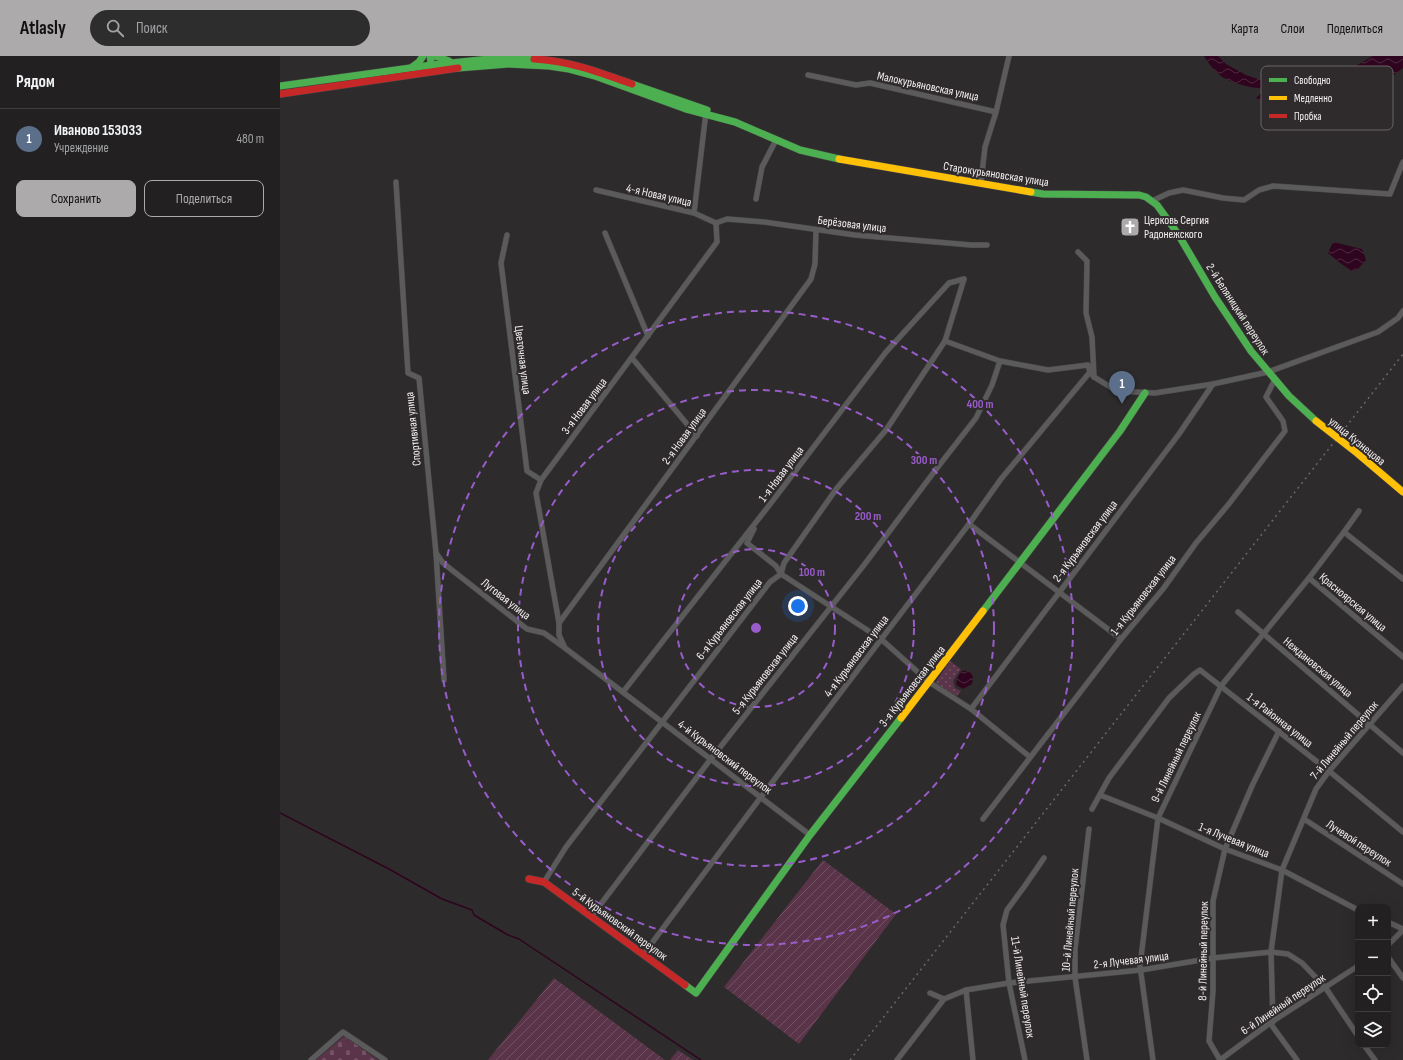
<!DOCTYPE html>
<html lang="ru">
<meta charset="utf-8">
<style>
:root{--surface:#222021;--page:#2e2d2e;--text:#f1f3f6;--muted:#a2a3a5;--line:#3f3e3f;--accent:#adaaab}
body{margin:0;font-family:"Sofia Sans Condensed",sans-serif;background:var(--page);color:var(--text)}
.controls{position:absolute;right:12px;bottom:12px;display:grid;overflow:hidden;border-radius:8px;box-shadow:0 4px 16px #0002}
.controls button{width:36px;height:36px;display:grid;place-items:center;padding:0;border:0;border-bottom:1px solid var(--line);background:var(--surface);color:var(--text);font:20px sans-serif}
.you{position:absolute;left:518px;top:550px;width:14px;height:14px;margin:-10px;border:3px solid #fff;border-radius:50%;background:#1a73e8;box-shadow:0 0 0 6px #1a73e833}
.badge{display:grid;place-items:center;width:26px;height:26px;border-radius:50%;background:var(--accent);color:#fff;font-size:13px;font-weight:700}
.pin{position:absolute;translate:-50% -33px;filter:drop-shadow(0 1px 2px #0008)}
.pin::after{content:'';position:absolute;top:21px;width:14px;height:12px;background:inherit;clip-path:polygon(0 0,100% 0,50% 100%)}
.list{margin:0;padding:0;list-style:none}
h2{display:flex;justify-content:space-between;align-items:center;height:52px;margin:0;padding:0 16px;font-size:17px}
h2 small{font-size:13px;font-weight:400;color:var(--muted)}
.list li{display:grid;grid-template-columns:26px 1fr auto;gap:12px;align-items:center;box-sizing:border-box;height:60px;padding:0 16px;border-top:1px solid var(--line)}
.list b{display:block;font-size:15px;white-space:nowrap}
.list p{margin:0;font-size:13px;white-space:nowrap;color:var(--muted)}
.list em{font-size:13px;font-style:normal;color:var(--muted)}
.actions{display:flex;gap:8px;padding:12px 16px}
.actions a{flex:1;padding:9px 0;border:1px solid var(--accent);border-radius:8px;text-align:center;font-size:14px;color:var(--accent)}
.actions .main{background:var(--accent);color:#111}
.icon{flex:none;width:22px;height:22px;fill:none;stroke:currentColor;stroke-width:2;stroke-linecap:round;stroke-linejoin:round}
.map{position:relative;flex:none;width:1123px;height:1004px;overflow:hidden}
header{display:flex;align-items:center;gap:24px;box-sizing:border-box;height:56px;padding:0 20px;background:var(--accent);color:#111}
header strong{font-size:19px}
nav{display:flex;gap:22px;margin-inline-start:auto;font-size:14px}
.search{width:280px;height:36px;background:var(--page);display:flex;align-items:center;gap:10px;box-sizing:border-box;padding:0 14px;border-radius:22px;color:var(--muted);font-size:15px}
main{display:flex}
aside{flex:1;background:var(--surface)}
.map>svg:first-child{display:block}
.cemetery{fill:url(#cemetery-stones)}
.park{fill:url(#park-dots)}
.garden{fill:url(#garden-furrows)}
.water{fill:url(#water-waves)}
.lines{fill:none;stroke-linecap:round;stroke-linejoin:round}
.stream{stroke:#2f041e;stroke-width:1.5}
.street-casing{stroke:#494747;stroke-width:6}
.fast-casing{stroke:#494747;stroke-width:8}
.slow-casing{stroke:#494747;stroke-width:8}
.jam-casing{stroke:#494747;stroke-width:8}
.street{stroke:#5c5b5c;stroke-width:5}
.fast{stroke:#4caf50;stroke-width:7}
.slow{stroke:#ffc107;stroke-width:7}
.jam{stroke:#c62828;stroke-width:7}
.rail{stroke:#6a6969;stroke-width:1.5;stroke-dasharray:2 4;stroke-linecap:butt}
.slow-bridge-casing{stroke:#494747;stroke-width:8;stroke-linecap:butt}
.slow-bridge{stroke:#ffc107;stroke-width:7}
.ring{fill:none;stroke:#995dcb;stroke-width:2;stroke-dasharray:7 5}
.labels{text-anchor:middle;stroke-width:4;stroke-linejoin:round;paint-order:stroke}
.street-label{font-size:12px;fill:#f2eff0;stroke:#2f2a2c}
.poi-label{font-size:12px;fill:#f2eff0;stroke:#2f2a2c;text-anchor:start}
.key{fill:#2f2a2c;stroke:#6a6567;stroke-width:1}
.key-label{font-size:11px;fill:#f2eff0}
.centre{fill:#995dcb;stroke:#2f2a2c;stroke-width:2}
.ring-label{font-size:12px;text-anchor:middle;font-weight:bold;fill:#995dcb;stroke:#2f2a2c;stroke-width:4;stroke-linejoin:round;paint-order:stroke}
</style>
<header>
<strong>Atlasly</strong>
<div class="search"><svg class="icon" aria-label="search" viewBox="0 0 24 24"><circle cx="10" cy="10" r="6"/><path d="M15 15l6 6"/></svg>Поиск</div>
<nav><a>Карта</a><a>Слои</a><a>Поделиться</a></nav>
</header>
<main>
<aside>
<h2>Рядом<small></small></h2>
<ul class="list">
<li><span class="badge" style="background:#5c6f8a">1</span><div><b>Иваново 153033</b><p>Учреждение</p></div><em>480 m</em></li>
</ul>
<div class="actions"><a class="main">Сохранить</a><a>Поделиться</a></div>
</aside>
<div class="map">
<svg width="1123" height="1004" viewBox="0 0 1123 1004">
<defs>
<pattern id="cemetery-stones" width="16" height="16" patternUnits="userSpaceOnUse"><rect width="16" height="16" fill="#5a3449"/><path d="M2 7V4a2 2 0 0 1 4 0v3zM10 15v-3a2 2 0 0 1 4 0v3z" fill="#725264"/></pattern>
<pattern id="park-dots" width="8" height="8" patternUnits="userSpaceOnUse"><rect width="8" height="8" fill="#5a3449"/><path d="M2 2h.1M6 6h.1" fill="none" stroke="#725264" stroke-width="1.8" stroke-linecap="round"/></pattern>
<pattern id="garden-furrows" width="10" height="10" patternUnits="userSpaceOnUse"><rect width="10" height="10" fill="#5a3449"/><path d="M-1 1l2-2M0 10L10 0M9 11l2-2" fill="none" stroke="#725264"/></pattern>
<pattern id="water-waves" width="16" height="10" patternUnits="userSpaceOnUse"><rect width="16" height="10" fill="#2f041e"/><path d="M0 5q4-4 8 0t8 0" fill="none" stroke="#4e293f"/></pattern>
</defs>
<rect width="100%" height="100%" fill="#2e2b2c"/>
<path class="cemetery" d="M64,980L98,1004H36Z"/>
<path class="park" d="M670,605L681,613L673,625L675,632L681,635L676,641L655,627Z"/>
<g class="garden">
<path d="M543,804L616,858L519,988L444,931Z"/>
<path d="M274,922L385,1004H208Z"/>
<path d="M398,994L413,1004H390Z"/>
</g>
<g class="water">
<path d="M924,0H938L946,8L966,19L984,25L1000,33L1016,32L1041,23L1074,11L1093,0H1123V12L1101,29L1088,33H1069L1031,48L1005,49L993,44L986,47L976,42L982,36L979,32C971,32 953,27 946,23C937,19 929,8 924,0Z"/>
<path d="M1053,186L1082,193L1086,204L1077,214L1072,215L1060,207L1048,197Z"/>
<path d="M682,615C688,614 691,616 693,621L692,628L683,633L678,630L676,628L678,620Z"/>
</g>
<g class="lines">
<path class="stream" d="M0,757L109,813L162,843L192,854L194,859L228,879L239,883L421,1004"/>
<defs>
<g id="street">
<path d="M528,19L576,29L590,27L716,56"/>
<path d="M116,126L128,317L139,322L156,497L164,624"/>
<path d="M701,126L705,91L716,56L729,0"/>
<path d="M316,134L414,157L436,167"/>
<path d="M476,143L482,111L496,84"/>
<path d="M872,145L889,137L903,134L943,142L964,144L979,134L993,130L1110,138L1123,106"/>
<path d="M414,157L426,56"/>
<path d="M436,167L447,163L484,166L575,179L691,189H707"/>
<path d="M325,177L368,280"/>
<path d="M227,179L221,207L247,415L261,424"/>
<path d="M798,196L807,205L806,257L812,281L814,321"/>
<path d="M665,285L720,305L768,314L808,309L810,316L814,321L837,335L875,337L933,328L988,316L1098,276L1118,262L1123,255"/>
<path d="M352,302L417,380"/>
<path d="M689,468L841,583"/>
<path d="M474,473L467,487L496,510L501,518L601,583L649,626L691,653L750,701"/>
<path d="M1064,476L1123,523"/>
<path d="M156,497L163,507L247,573L264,577L285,592L530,779"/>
<path d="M1029,522L1123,601"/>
<path d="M958,556L1123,697"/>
<path d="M279,567L256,437L261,424L437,186L436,167"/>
<path d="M285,592L279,579V567L531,223L535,208L536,174"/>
<path d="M343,636L491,447L606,296L669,227L684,223"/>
<path d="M691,653L899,378L933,328"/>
<path d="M820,739L878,762L945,793L1002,814L1078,854"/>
<path d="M812,753L829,722L889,642L914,618L920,614L1049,715L1123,776"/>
<path d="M703,763L841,583L883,533L916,487L948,449L1005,375L1003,365L986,341L994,325"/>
<path d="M1024,763L1123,828"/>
<path d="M264,826L286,791L490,526L501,518L504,507L557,432L606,374L665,285L684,223"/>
<path d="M311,861L430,704L584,509L654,416L696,362L712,329L720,305"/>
<path d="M1108,866L1123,873"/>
<path d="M1108,889L1123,874"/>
<path d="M363,899L481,741L689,468L721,423L810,316"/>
<path d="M1108,901L1123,922"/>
<path d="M686,934L693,1004"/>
<path d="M650,937L664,943L686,934L729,927L861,914L933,902L991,896L1008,898L1022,907L1045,931L1078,980"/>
<path d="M993,966L991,896L1002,814L1036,733L1049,715L1123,630"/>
<path d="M990,967L1017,1004"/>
<path d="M1084,989L1095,1004"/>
<path d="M31,1004L63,976L105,1004"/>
<path d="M617,1004L664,943"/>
<path d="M745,1004L729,927L723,869L727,854L744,831L764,802"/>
<path d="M807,1004L795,921V893L809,773"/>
<path d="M873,1004L860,910L878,762L941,630L1029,522L1064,476L1079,455"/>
<path d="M940,1004L929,985L933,935V845L945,793L972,730L999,675"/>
<path d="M940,1004L990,967L1078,910"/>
</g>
<g id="fast">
<path d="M150,0L152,12"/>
<path d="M155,0L169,5"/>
<path d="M132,11L139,6L143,0"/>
<path d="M178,12L228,8L269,10L289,13L315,20L406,53L455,66L520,94L559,103"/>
<path d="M352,28L427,54"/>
<path d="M0,30L152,9L209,3H254"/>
<path d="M751,136L763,138L859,139L866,141L877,149L898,178L935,241L971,295L1009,340L1036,365"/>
<path d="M703,555L840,375L865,337"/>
<path d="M405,929L416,937L530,779L621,662"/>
</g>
<g id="slow">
<path d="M559,103L751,136"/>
<path d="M621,662L703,555"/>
</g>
<g id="jam">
<path d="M254,3C290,5 318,16 352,28"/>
<path d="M0,38L178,12"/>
<path d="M249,823L264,826L405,929"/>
</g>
</defs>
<use href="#street" class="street-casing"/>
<use href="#fast" class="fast-casing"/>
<use href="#slow" class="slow-casing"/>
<use href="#jam" class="jam-casing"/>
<use href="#street" class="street"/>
<use href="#fast" class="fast"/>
<use href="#slow" class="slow"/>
<use href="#jam" class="jam"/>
<path class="rail" d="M570,1004L1123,298"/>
<defs>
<path id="slow-bridge" d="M1036,365L1077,397L1123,436"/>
</defs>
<use href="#slow-bridge" class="slow-bridge-casing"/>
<use href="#slow-bridge" class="slow-bridge"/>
</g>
<g class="ring">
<circle cx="476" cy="572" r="79"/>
<circle cx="476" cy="572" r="158"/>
<circle cx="476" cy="572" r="238"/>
<circle cx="476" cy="572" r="317"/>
</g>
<defs>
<symbol id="church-square" viewBox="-11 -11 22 22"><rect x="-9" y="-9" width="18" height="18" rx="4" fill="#adaaab" stroke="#2f2a2c"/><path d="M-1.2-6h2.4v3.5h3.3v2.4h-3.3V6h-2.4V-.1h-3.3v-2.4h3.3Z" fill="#fff"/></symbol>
</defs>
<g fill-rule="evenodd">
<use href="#church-square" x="839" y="160" width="22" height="22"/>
</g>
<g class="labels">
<g class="street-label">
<text transform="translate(648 30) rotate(12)" y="4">Малокурьяновская улица</text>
<text transform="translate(716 118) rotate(9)" y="4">Старокурьяновская улица</text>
<text transform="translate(379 139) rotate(13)" y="4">4-я Новая улица</text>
<text transform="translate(572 168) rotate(7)" y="4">Берёзовая улица</text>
<text transform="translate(958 253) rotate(57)" y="4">2-й Беляницкий переулок</text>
<text transform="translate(243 304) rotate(83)" y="4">Цветочная улица</text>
<text transform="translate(304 350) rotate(-53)" y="4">3-я Новая улица</text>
<text transform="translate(133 373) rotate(-96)" y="4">Спортивная улица</text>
<text transform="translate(404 380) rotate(-54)" y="4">2-я Новая улица</text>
<text transform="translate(1077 385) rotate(39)" y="4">улица Кузнецова</text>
<text transform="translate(501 418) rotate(-53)" y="4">1-я Новая улица</text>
<text transform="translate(805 485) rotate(-53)" y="4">2-я Курьяновская улица</text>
<text transform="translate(863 539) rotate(-52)" y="4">1-я Курьяновская улица</text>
<text transform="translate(226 543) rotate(38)" y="4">Луговая улица</text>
<text transform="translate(1073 546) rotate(40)" y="4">Красноярская улица</text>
<text transform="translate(449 563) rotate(-52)" y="4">6-я Курьяновская улица</text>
<text transform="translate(576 600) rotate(-53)" y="4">4-я Курьяновская улица</text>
<text transform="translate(1038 611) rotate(40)" y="4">Неждановская улица</text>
<text transform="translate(485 618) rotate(-52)" y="4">5-я Курьяновская улица</text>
<text transform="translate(632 630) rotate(-52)" y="4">3-я Курьяновская улица</text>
<text transform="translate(1000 664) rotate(38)" y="4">1-я Районная улица</text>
<text transform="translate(1064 684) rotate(-50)" y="4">7-й Линейный переулок</text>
<text transform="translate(445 701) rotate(37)" y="4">4-й Курьяновский переулок</text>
<text transform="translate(896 701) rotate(-64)" y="4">9-й Линейный переулок</text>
<text transform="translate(954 784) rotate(22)" y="4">1-я Лучевая улица</text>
<text transform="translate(1079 787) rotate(33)" y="4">Лучевой переулок</text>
<text transform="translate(790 864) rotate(-85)" y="4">10-й Линейный переулок</text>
<text transform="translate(340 868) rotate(36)" y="4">5-й Курьяновский переулок</text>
<text transform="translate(923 895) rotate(-89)" y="4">8-й Линейный переулок</text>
<text transform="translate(851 904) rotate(-7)" y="4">2-я Лучевая улица</text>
<text transform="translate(743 931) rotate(81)" y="4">11-й Линейный переулок</text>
<text transform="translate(1003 948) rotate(-34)" y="4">6-й Линейный переулок</text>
</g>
<g class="poi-label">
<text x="864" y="168">Церковь Сергия<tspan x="864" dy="14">Радонежского</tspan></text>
</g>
</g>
<rect x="981" y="10" width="132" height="64" rx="6" class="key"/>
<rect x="989" y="22" width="18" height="4" fill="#4caf50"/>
<rect x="989" y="40" width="18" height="4" fill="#ffc107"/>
<rect x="989" y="58" width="18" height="4" fill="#c62828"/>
<g class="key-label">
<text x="1014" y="28">Свободно</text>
<text x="1014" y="46">Медленно</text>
<text x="1014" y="64">Пробка</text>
</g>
<circle cx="476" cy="572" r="6" class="centre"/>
<g class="ring-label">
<text x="700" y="352">400 m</text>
<text x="644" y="408">300 m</text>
<text x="588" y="464">200 m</text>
<text x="532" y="520">100 m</text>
</g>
</svg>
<div class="controls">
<button>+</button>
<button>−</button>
<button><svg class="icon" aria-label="locate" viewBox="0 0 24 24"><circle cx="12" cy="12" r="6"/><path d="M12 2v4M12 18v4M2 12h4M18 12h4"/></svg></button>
<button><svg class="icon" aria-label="layers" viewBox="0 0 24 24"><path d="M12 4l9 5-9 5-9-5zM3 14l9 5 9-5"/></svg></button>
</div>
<div class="you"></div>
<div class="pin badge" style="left:842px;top:348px;background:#5c6f8a">1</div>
</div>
</main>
